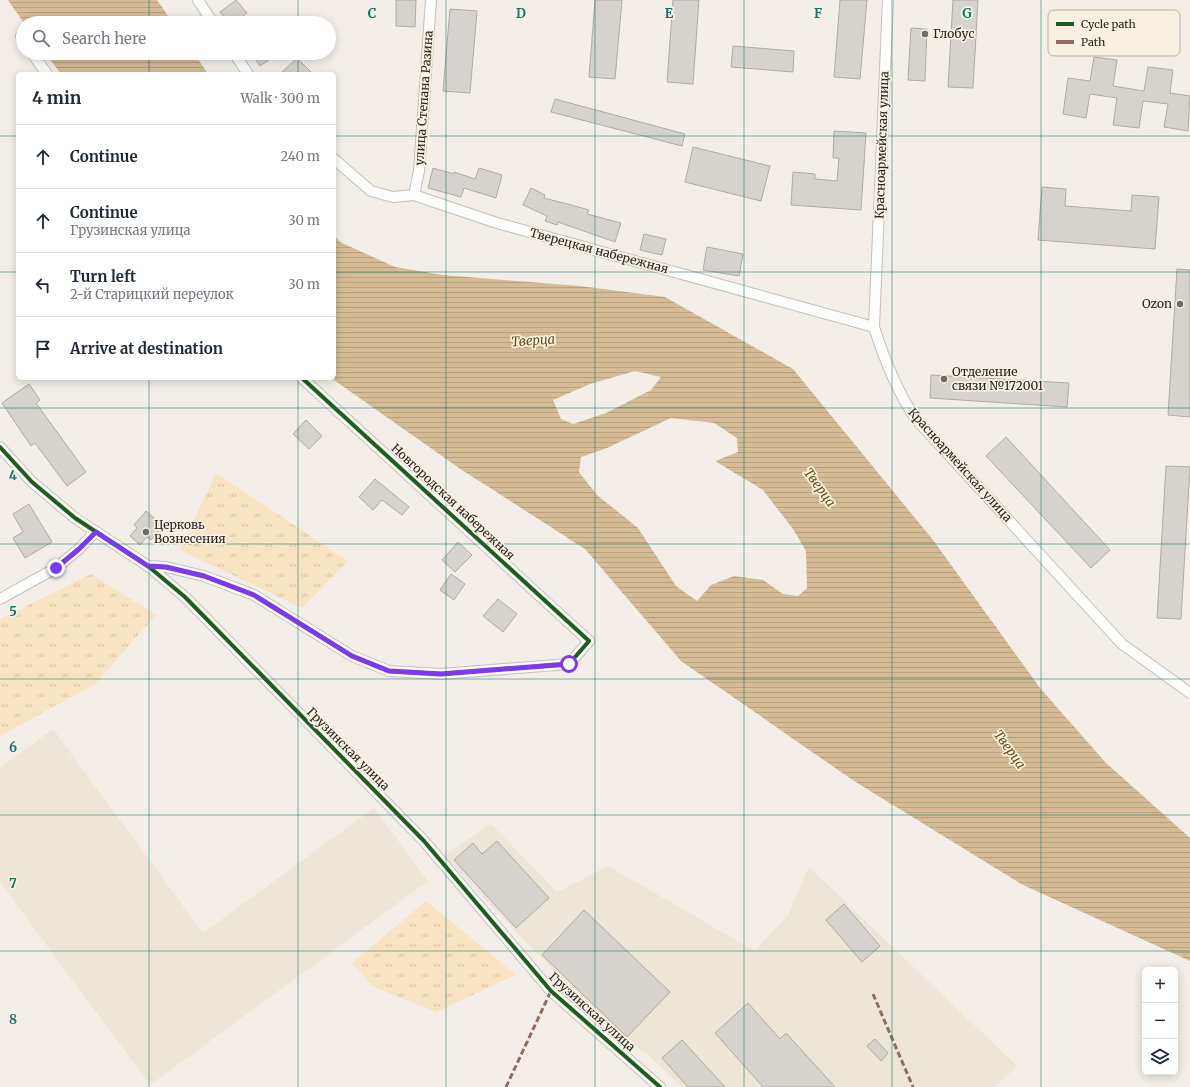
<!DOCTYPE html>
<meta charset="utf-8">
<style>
:root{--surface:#fff;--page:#f6f6f7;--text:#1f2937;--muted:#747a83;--line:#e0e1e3}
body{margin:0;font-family:Merriweather,serif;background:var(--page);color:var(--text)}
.controls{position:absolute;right:12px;bottom:12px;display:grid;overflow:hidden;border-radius:6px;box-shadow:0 2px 10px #0003}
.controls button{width:36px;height:36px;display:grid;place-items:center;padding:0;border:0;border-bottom:1px solid var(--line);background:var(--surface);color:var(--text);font:20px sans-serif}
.stop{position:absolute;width:12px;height:12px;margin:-9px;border:3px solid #7c3aed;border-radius:50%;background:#fff}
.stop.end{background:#7c3aed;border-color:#fff;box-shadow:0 1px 4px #0008}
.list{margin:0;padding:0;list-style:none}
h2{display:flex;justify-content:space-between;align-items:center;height:52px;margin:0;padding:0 16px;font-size:17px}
h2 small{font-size:13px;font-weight:400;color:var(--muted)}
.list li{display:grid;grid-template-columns:26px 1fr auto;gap:12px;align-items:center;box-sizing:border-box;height:64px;padding:0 16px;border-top:1px solid var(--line)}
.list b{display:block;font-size:15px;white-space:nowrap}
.list p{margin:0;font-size:13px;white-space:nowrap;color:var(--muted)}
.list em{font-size:13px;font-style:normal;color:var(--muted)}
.icon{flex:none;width:22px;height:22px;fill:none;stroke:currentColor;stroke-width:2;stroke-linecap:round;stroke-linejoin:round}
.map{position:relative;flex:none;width:1190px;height:1087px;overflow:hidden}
.search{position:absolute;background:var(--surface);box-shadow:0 2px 10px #0003;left:16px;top:16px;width:320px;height:44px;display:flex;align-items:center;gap:10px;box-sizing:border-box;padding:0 14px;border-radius:22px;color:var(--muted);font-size:15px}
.panel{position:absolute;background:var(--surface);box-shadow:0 2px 10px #0003;left:16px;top:72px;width:320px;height:308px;border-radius:6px}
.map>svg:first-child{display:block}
.built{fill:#ede5d7}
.grass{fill:url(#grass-tufts)}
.water{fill:url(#water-rules);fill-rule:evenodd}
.building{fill:#d6d2cd;stroke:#aeaba5}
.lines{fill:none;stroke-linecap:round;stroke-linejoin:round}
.minor-casing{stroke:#c3c0ba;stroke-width:12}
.minor{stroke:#fdfdfc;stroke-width:10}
.quiet{stroke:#8d6e63;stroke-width:3;stroke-dasharray:6 3;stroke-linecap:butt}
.cycleway-casing{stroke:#f8f0e3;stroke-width:6}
.cycleway{stroke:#1b5e20;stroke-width:4}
.route{stroke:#7c3aed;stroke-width:5}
.grid{fill:none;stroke:#0f766e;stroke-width:1;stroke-opacity:0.55}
.poi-dot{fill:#6f6c66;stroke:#f8f0e3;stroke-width:1.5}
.labels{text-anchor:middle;stroke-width:3.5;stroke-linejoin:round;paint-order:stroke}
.poi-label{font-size:12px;fill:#282520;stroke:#f8f0e3;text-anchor:start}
.street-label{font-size:12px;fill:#282520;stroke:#f8f0e3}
.water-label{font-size:13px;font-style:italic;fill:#6d4c0c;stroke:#f8f0e3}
.key{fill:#f8f0e3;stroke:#bab3a8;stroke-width:1}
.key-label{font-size:11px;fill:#282520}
.grid-label{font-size:13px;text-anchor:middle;font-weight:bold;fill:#0f766e;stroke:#f8f0e3;stroke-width:3.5;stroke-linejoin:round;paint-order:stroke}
</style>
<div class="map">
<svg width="1190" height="1087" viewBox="0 0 1190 1087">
<defs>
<pattern id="grass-tufts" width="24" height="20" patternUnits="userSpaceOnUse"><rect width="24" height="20" fill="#f8e3c3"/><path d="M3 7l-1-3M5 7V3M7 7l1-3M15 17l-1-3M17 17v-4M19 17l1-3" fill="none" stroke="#d5c3a7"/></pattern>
<pattern id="water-rules" width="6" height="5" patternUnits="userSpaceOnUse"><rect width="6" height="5" fill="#d5bc96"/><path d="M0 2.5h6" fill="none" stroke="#b7a181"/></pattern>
</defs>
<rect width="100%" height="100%" fill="#f3efe8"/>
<g class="built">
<path d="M53,729L203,933L374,808L428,881L150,1085L0,882V768Z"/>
<path d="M491,824L557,892L608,866L755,951L788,915L809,867L1017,1066L995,1087H682L646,1053L609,1029L444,856Z"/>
</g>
<g class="grass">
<path d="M216,473L348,561L302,608L180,550Z"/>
<path d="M91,574L156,615L95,684L0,736V619Z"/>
<path d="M426,901L516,975L436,1012L372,986L352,963Z"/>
</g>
<g class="water">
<path d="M8,0H157L173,23H24Z"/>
<path d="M45,53H194L208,74H61Z"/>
<path d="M334,235L340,242L395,267L443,275L580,286L665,297L793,369L933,540L1040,688L1105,762L1190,838V961L1023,885L854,781L681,661L585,549L462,470L331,378H334ZM635,371L661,377L651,390L606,413L573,424L561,419L553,400L590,384ZM671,418L714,423L737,438L738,452L715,461L763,490L793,529L806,551L807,588L798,596L783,594L763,580L734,576L711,585L697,601L676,586L638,528L597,495L579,472L581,457L607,448Z"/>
</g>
<g class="building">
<path d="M236,0L247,13L235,23H229L220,12Z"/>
<path d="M396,0H416L415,27L396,26Z"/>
<path d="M595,0H622L615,79L589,77Z"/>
<path d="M673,0H699L693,84L667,82Z"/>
<path d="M840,0H867L860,79L834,77Z"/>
<path d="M953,0H978L973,88L948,87Z"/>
<path d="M450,9L477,11L470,93L443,91Z"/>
<path d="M911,28L927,29L925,81L908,80Z"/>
<path d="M733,46L794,51L793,72L731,67Z"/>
<path d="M251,53H279L260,66Z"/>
<path d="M1094,57L1117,60L1113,86L1144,91L1148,67L1173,70L1170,93L1190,96L1188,131L1164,127L1168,104L1143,101L1139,128L1113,125L1117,98L1090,94L1086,118L1063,114L1068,78L1090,81Z"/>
<path d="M297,58L313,74H280Z"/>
<path d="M555,99L685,134L682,146L551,112Z"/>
<path d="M834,131L866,133L861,210L791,205L793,172L815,174V179L837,181L839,158H833Z"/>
<path d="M693,147L770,166L761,201L685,182Z"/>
<path d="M433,168L454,174V172L475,179L479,168L502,175L496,198L464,188L461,197L428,188Z"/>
<path d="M1042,187L1066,189L1065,206L1131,211L1132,195L1159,197L1155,249L1038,240Z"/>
<path d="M531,188L545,195L544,198L575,206L589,210L587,214L621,223L615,242L558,222L557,225L545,221L547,216L523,205Z"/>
<path d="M644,234L666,239L662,255L640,250Z"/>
<path d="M707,247L743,254L739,276L703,270Z"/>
<path d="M1177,269L1190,270V417L1168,415Z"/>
<path d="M931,375L1069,383L1067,407L930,398Z"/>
<path d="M29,384L40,400L36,403L86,472L67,486L35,443L31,446L2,403Z"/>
<path d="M306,420L322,436L309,449L293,434Z"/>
<path d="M1006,437L1110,550L1091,568L986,456Z"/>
<path d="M1166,466L1190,467L1181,619L1157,618Z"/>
<path d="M375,479L409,507L402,515L382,500L373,510L359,497Z"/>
<path d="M29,504L52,542L25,558L13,538L23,532L13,514Z"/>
<path d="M146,511L163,526L151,540L147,537L140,545L130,536L137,528L134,525Z"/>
<path d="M458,542L472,555L455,572L442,560Z"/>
<path d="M451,574L465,584L454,600L440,590Z"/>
<path d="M498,599L517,614L503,632L483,616Z"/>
<path d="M497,841L549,898L516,928L454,860L473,843L482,854Z"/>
<path d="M844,904L880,946L862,962L826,920Z"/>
<path d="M584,910L670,992L627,1037L542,955Z"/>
<path d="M748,1003L780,1039L786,1033L835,1087H763L715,1033Z"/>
<path d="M875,1039L888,1053L881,1061L867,1046Z"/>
<path d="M682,1040L725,1087H688L662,1058Z"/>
</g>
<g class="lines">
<defs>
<g id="minor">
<path d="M198,0L213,23"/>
<path d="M888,0L874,327C884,359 896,389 915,418L1122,644L1190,693"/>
<path d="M21,36L23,40"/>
<path d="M32,53L47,74"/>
<path d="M234,53L248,74"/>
<path d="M334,159L371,191L393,197L414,195L497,223L874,327"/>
<path d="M414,195L419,171L431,0"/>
<path d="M0,447L32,482L75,518L148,566L185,597L424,841L551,991L660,1087"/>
<path d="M148,566L166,567L204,576L254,595L352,656L389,671L441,674L569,664L589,641L302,378"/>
<path d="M0,599L56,568L79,549L95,532"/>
</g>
</defs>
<use href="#minor" class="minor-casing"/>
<use href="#minor" class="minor"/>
<g class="quiet">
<path d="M873,994L913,1087"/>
<path d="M506,1087L551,991"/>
</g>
<defs>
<g id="cycleway">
<path d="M0,447L32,482L75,518L148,566L185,597L424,841L551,991L660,1087"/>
<path d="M148,566L166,567L204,576L254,595L352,656L389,671L441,674L569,664L589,641L302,378"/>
</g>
</defs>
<use href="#cycleway" class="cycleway-casing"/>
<use href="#cycleway" class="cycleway"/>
</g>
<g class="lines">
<path class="route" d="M56,568L79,549L96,532L148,566L166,567L204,576L254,595L352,656L389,671L441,674L569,664"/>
</g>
<path class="grid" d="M149,0V23M298,0V23M446,0V1087M595,0V1087M744,0V1087M892,0V1087M1041,0V1087M149,53V74M298,53V74M0,136H18M334,136H1190M0,272H18M334,272H1190M149,378V1087M298,378V1087M0,408H1190M0,544H1190M0,679H1190M0,815H1190M0,951H1190"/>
<g class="poi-dot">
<circle cx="925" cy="34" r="4"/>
<circle cx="1180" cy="304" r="4"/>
<circle cx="944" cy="379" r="4"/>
<circle cx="146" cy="532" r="4"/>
</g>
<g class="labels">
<g class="poi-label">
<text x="933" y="38">Глобус</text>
<text x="1172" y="308" text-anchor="end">Ozon</text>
<text x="952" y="376">Отделение<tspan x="952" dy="14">связи №172001</tspan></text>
<text x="154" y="529">Церковь<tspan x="154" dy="14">Вознесения</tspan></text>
</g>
<g class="street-label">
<text transform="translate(424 98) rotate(-86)" y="4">улица Степана Разина</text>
<text transform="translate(882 145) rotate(-88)" y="4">Красноармейская улица</text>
<text transform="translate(599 251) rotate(15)" y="4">Тверецкая набережная</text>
<text transform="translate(960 465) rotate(48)" y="4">Красноармейская улица</text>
<text transform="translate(453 502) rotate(43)" y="4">Новгородская набережная</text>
<text transform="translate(348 749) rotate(45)" y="4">Грузинская улица</text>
<text transform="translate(592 1012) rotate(42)" y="4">Грузинская улица</text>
</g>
<g class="water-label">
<text transform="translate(533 340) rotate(-4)" y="5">Тверца</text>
<text transform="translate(820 487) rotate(54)" y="5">Тверца</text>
<text transform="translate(1010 749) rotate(54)" y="5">Тверца</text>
</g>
</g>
<rect x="1048" y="10" width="132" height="46" rx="6" class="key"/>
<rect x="1056" y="22" width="18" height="4" fill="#1b5e20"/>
<rect x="1056" y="40" width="18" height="4" fill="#8d6e63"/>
<g class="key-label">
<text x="1081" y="28">Cycle path</text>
<text x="1081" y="46">Path</text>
</g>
<g class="grid-label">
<text x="372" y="18">C</text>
<text x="521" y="18">D</text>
<text x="669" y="18">E</text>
<text x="818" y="18">F</text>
<text x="967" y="18">G</text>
<text x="13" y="480">4</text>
<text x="13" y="616">5</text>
<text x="13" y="752">6</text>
<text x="13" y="888">7</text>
<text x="13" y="1024">8</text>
</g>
</svg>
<div class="controls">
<button>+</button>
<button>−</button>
<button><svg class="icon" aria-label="layers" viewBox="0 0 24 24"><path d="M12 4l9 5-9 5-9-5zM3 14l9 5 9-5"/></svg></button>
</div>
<div class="stop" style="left:569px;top:664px"></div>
<div class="stop end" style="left:56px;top:568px"></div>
<div class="search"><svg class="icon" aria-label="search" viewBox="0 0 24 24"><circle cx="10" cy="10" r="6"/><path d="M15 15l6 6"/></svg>Search here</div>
<section class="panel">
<h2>4 min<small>Walk · 300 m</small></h2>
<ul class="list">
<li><svg class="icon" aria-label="ahead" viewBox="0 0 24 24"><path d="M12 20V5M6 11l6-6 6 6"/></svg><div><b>Continue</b></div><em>240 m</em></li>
<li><svg class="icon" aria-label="ahead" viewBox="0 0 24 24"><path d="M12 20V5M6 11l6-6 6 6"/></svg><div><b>Continue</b><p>Грузинская улица</p></div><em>30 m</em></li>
<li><svg class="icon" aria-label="left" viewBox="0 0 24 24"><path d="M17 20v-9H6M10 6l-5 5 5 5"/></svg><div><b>Turn left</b><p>2-й Старицкий переулок</p></div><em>30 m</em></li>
<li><svg class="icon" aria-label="arrive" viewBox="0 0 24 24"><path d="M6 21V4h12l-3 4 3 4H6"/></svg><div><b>Arrive at destination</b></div></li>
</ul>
</section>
</div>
